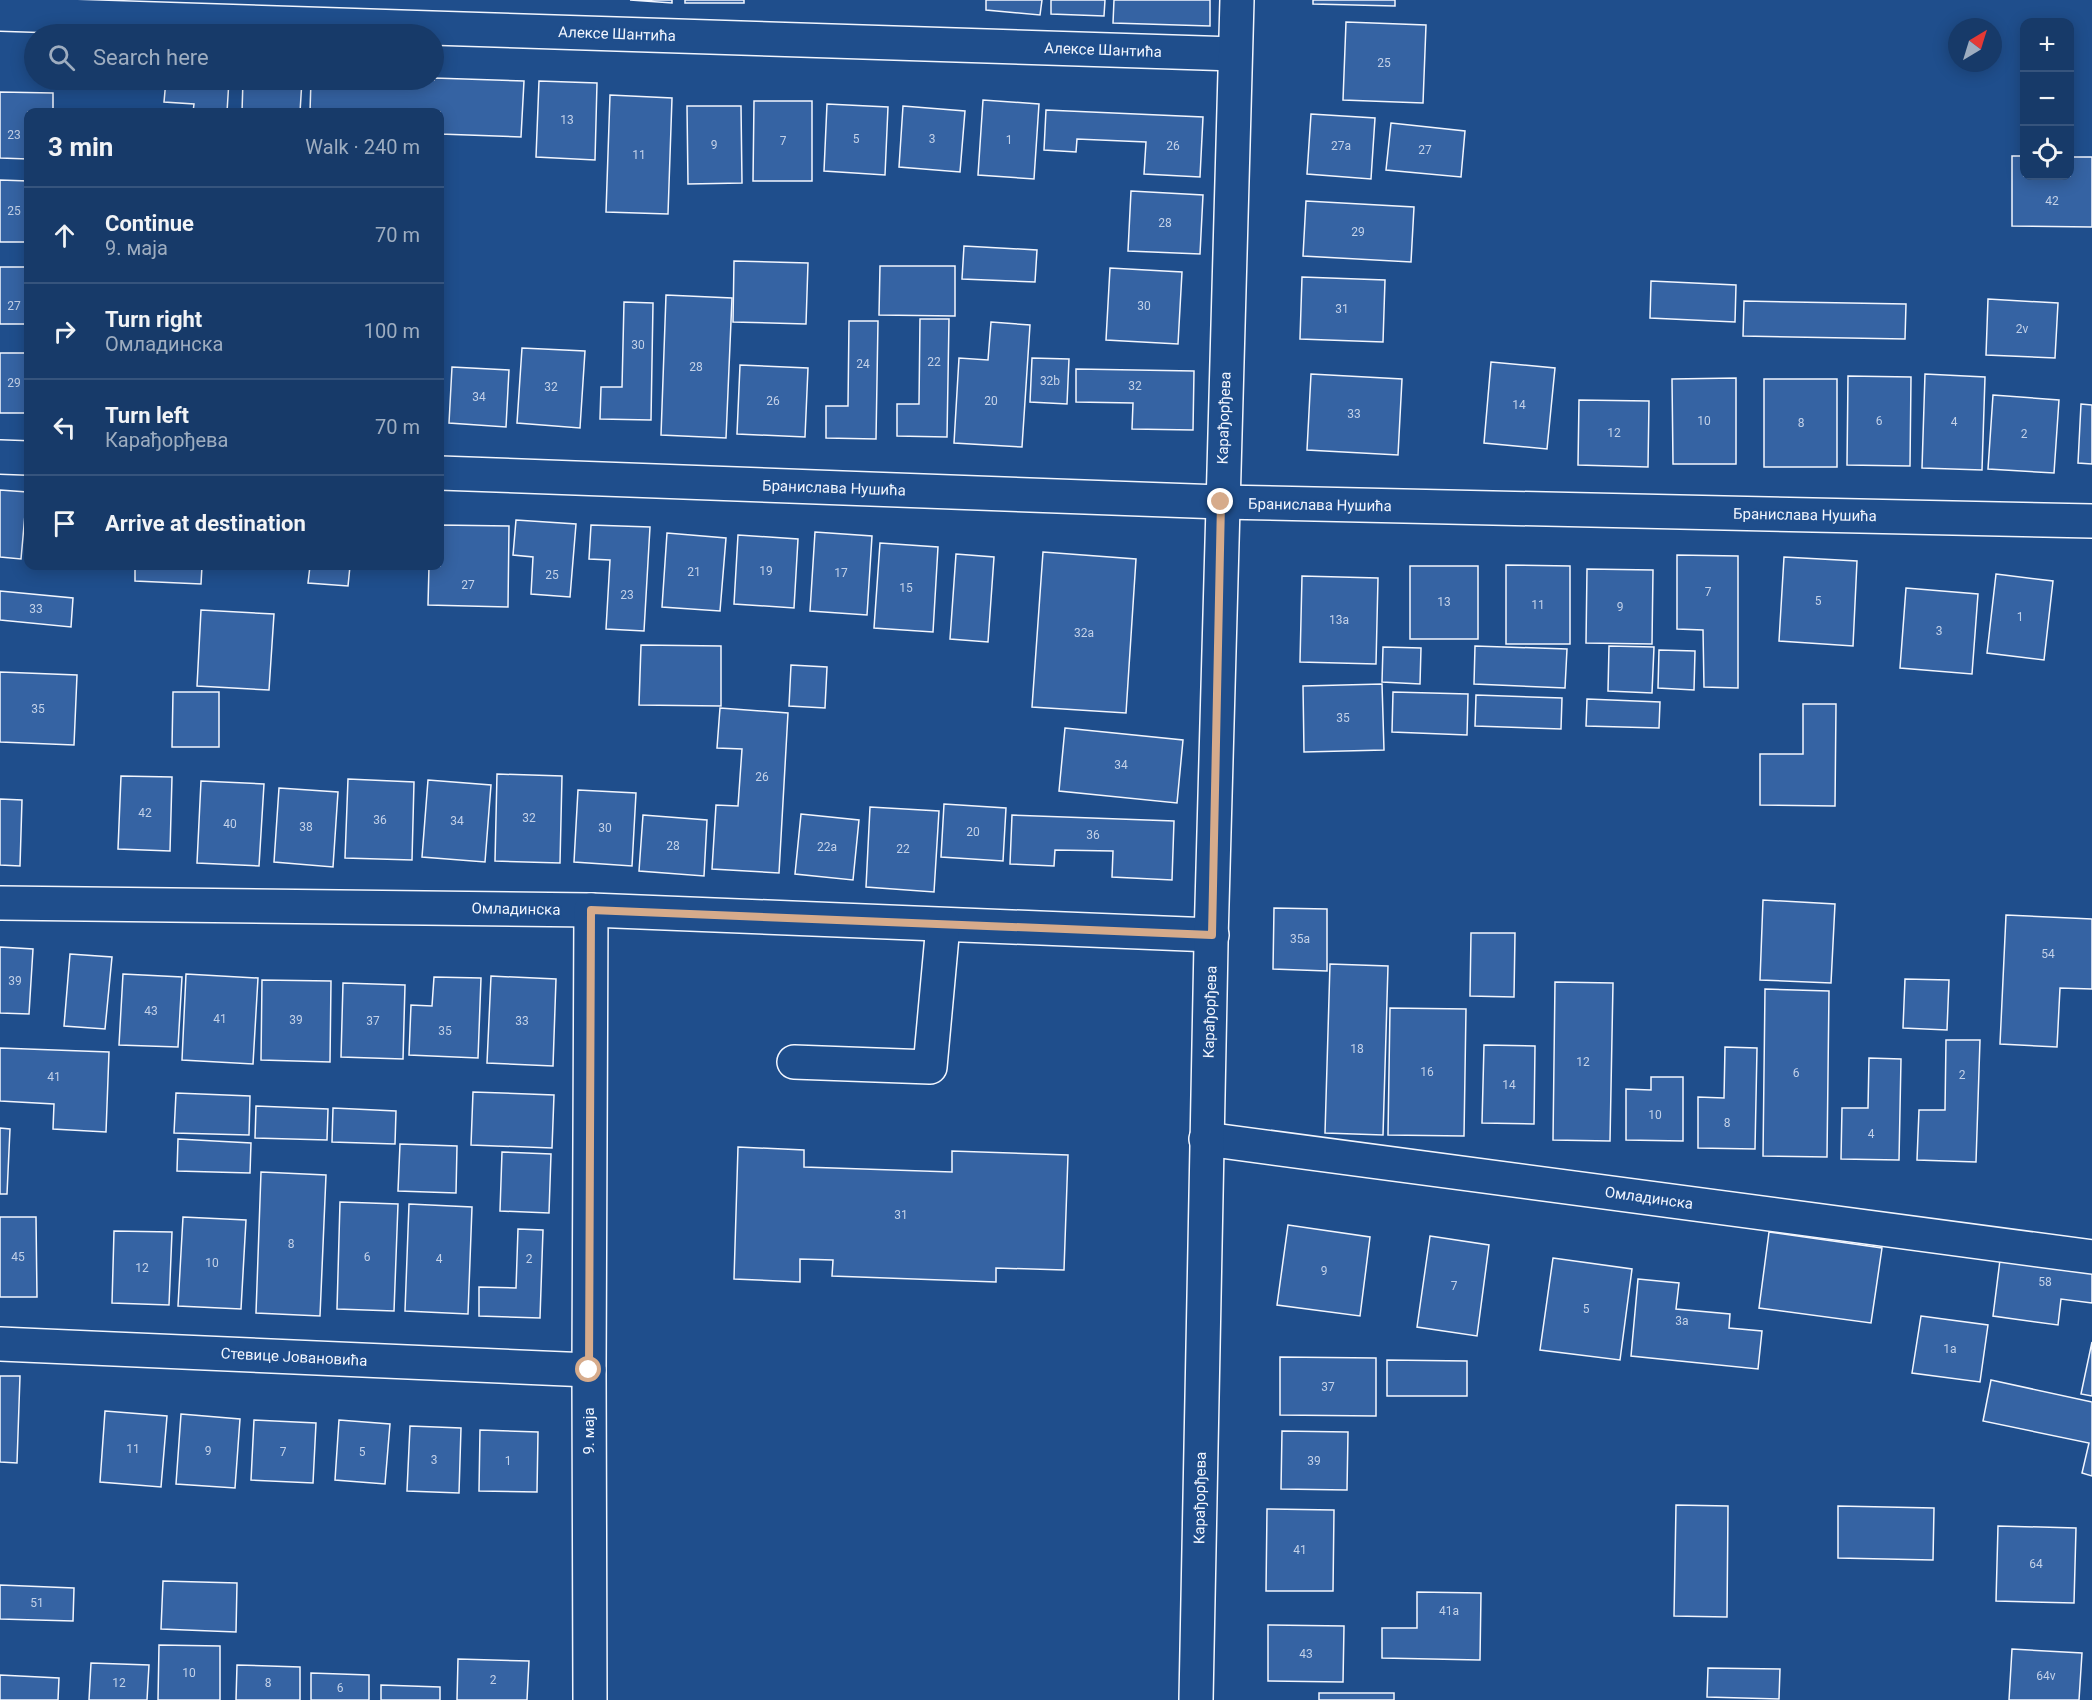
<!DOCTYPE html>
<meta charset="utf-8">
<style>
:root{--surface:#173a69;--page:#20416f;--text:#f1f3f6;--muted:#9eadc0;--line:#36547d}
body{margin:0;font-family:Roboto,sans-serif;background:var(--page);color:var(--text)}
.controls{position:absolute;right:18px;top:18px;display:grid;overflow:hidden;border-radius:12px;box-shadow:0 3px 15px #0003}
.controls button{width:54px;height:54px;display:grid;place-items:center;padding:0;border:0;border-bottom:2px solid var(--line);background:var(--surface);color:var(--text);font:30px sans-serif}
.compass{position:absolute;left:1948px;top:18px;width:54px;height:54px;border-radius:50%;background:var(--surface);box-shadow:0 3px 15px #0003;rotate:38deg}
.stop{position:absolute;width:18px;height:18px;margin:-14px;border:4px solid #d6ab8b;border-radius:50%;background:#fff}
.stop.end{background:#d6ab8b;border-color:#fff;box-shadow:0 2px 6px #0008}
.list{margin:0;padding:0;list-style:none}
h2{display:flex;justify-content:space-between;align-items:center;height:78px;margin:0;padding:0 24px;font-size:26px}
h2 small{font-size:20px;font-weight:400;color:var(--muted)}
.list li{display:grid;grid-template-columns:39px 1fr auto;gap:18px;align-items:center;box-sizing:border-box;height:96px;padding:0 24px;border-top:2px solid var(--line)}
.list b{display:block;font-size:22px;white-space:nowrap}
.list p{margin:0;font-size:20px;white-space:nowrap;color:var(--muted)}
.list em{font-size:20px;font-style:normal;color:var(--muted)}
.icon{flex:none;width:33px;height:33px;fill:none;stroke:currentColor;stroke-width:2;stroke-linecap:round;stroke-linejoin:round}
.map{position:relative;flex:none;width:2092px;height:1700px;overflow:hidden}
.search{position:absolute;background:var(--surface);box-shadow:0 3px 15px #0003;left:24px;top:24px;width:420px;height:66px;display:flex;align-items:center;gap:15px;box-sizing:border-box;padding:0 21px;border-radius:33px;color:var(--muted);font-size:22px}
.panel{position:absolute;background:var(--surface);box-shadow:0 3px 15px #0003;left:24px;top:108px;width:420px;height:462px;border-radius:12px}
.map>svg:first-child{display:block}
.building{fill:#3563a3;stroke:#f2f6ff;stroke-width:1.5}
.lines{fill:none;stroke-linecap:round;stroke-linejoin:round}
.minor-casing{stroke:#f2f6ff;stroke-width:36}
.minor{stroke:#1f4e8c;stroke-width:33}
.route{stroke:#d6ab8b;stroke-width:8}
.labels{text-anchor:middle;stroke-width:4.5;stroke-linejoin:round;paint-order:stroke}
.number-label{font-size:12px;fill:#c3d1e8}
.street-label{font-size:15px;fill:#f2f6ff;stroke:#1f4e8c}
</style>
<div class="map">
<svg width="2092" height="1700" viewBox="0 0 2092 1700">
<rect width="100%" height="100%" fill="#1f4e8c"/>
<g class="building">
<path d="M630,0H672V3Z"/>
<rect x="685" y="0" width="59" height="3"/>
<path d="M986,0H1042L1040,15L986,10Z"/>
<path d="M1051,0H1105L1104,16L1051,14Z"/>
<path d="M1114,0H1210V26L1113,23Z"/>
<path d="M1313,0H1395V6L1313,4Z"/>
<path d="M1346,22L1426,25L1423,103L1343,100Z"/>
<path d="M434,78L524,81L521,137L440,134V112H310L311,80H434Z"/>
<path d="M166,80H229L227,112H193L194,104L164,102Z"/>
<path d="M243,80H302L300,112H242Z"/>
<path d="M539,81L597,83L595,160L536,157Z"/>
<path d="M0,92L53,93V112H28V159L0,158Z"/>
<path d="M610,95L672,98L668,214L606,212Z"/>
<path d="M983,100L1039,104L1034,179L978,175Z"/>
<path d="M754,101H812V181H753Z"/>
<path d="M827,104L888,107L885,175L824,171Z"/>
<path d="M687,106H741L742,183L688,184Z"/>
<path d="M903,106L965,111L960,172L899,167Z"/>
<path d="M1046,110L1203,117L1200,177L1144,174L1146,142L1077,139L1076,152L1044,150Z"/>
<path d="M1311,114L1375,118L1371,179L1307,174Z"/>
<path d="M1391,123L1465,131L1461,177L1386,170Z"/>
<path d="M2012,156H2024V176H2070V157H2092V227L2012,226Z"/>
<path d="M0,180L28,181V242H0Z"/>
<path d="M1131,191L1203,195L1200,254L1128,251Z"/>
<path d="M1306,201L1414,207L1411,262L1303,256Z"/>
<path d="M964,246L1037,250L1035,282L962,279Z"/>
<path d="M734,261L808,263L806,324L733,322Z"/>
<path d="M880,266H955V316L879,315Z"/>
<path d="M0,267H27L28,324H0Z"/>
<path d="M1110,268L1182,272L1178,344L1106,340Z"/>
<path d="M1302,277L1385,280L1383,342L1300,339Z"/>
<path d="M1651,281L1736,285L1735,322L1650,318Z"/>
<path d="M666,295L732,298L726,438L661,435Z"/>
<path d="M1988,299L2058,303L2055,358L1986,355Z"/>
<path d="M1744,301L1906,304L1905,339L1743,336Z"/>
<path d="M624,302L653,303L651,420L600,419L601,387H622Z"/>
<path d="M920,319H949L947,437L897,436V404H919Z"/>
<path d="M849,321H878L876,439L826,438V406H848Z"/>
<path d="M991,322L1030,325L1022,447L954,443L959,358L988,360Z"/>
<path d="M522,348L585,351L580,428L517,423Z"/>
<rect x="0" y="353" width="28" height="60"/>
<path d="M1032,358L1069,359L1067,404L1030,402Z"/>
<path d="M1491,362L1555,368L1547,449L1484,443Z"/>
<path d="M740,365L808,368L805,437L737,434Z"/>
<path d="M452,367L509,370L506,427L449,423Z"/>
<path d="M1076,369L1194,371L1193,430L1132,429L1133,403L1076,402Z"/>
<path d="M1311,374L1402,379L1398,455L1307,450Z"/>
<path d="M1925,374L1985,377L1982,470L1922,468Z"/>
<path d="M1848,376L1911,377L1910,466L1847,465Z"/>
<path d="M1736,378V464H1673L1672,379Z"/>
<rect x="1764" y="379" width="73" height="88"/>
<path d="M1993,395L2059,400L2054,473L1988,469Z"/>
<path d="M1579,400L1649,401L1648,467L1578,465Z"/>
<path d="M2081,404L2092,405V464L2078,463Z"/>
<path d="M0,490L27,492L21,559L0,557Z"/>
<path d="M516,520L576,524L570,597L531,594L533,557L513,555Z"/>
<path d="M440,525L509,526L508,607L428,605L429,566H440Z"/>
<path d="M591,525L650,527L644,631L606,629L610,560L589,559Z"/>
<path d="M815,532L872,536L867,615L810,611Z"/>
<path d="M667,533L726,538L720,611L662,607Z"/>
<path d="M738,535L798,539L794,608L734,604Z"/>
<path d="M880,543L938,547L933,632L874,628Z"/>
<path d="M1043,552L1136,559L1126,713L1032,707Z"/>
<path d="M956,554L994,557L988,642L950,639Z"/>
<path d="M1677,555L1738,556V688L1704,687L1703,630L1677,629Z"/>
<path d="M1784,557L1857,561L1853,646L1779,641Z"/>
<path d="M1506,565L1570,566V644H1506Z"/>
<path d="M135,566H202L201,584L135,581Z"/>
<path d="M310,566H350L348,586L308,583Z"/>
<rect x="1410" y="566" width="68" height="73"/>
<path d="M1587,569L1653,570L1652,644L1586,643Z"/>
<path d="M1996,574L2053,581L2044,660L1987,653Z"/>
<path d="M1302,576L1378,578L1376,664L1300,662Z"/>
<path d="M1906,588L1978,594L1972,674L1900,668Z"/>
<path d="M0,591L73,598L71,627L0,620Z"/>
<path d="M201,610L274,614L269,690L197,686Z"/>
<path d="M641,645L721,646V706L639,705Z"/>
<path d="M1475,646L1567,649L1565,688L1474,684Z"/>
<path d="M1609,646L1654,647L1652,693L1608,691Z"/>
<path d="M1383,647L1421,648L1420,684L1382,682Z"/>
<path d="M1659,650L1695,651L1694,690L1658,688Z"/>
<path d="M791,665L827,667L825,708L789,706Z"/>
<path d="M0,672L77,675L74,745L0,742Z"/>
<path d="M1382,684L1384,750L1304,752L1303,686Z"/>
<path d="M173,692H219V747H172Z"/>
<path d="M1393,692L1468,694L1467,735L1392,732Z"/>
<path d="M1476,695L1562,698L1561,729L1475,726Z"/>
<path d="M1587,699L1660,702L1659,728L1586,726Z"/>
<path d="M1803,704H1836L1835,806L1760,805V754H1803Z"/>
<path d="M720,708L788,713L779,873L712,869L716,805L738,806L742,749L717,748Z"/>
<path d="M1065,728L1183,740L1177,803L1059,791Z"/>
<path d="M497,774L562,776L560,863L495,861Z"/>
<path d="M121,776L172,777L170,851L118,849Z"/>
<path d="M348,779L414,782L412,860L345,858Z"/>
<path d="M428,780L491,785L485,862L422,857Z"/>
<path d="M201,781L264,784L259,866L197,863Z"/>
<path d="M279,788L338,792L333,867L274,862Z"/>
<path d="M578,790L636,793L632,866L574,862Z"/>
<path d="M0,799L22,800L20,866L0,865Z"/>
<path d="M944,804L1006,808L1003,861L941,857Z"/>
<path d="M870,807L939,811L934,892L866,887Z"/>
<path d="M801,814L859,820L853,880L795,874Z"/>
<path d="M643,815L707,820L704,876L639,871Z"/>
<path d="M1012,815L1174,821L1172,880L1112,877L1113,851L1055,850L1054,866L1010,864Z"/>
<path d="M1763,900L1835,904L1831,983L1760,980Z"/>
<path d="M1274,908L1327,909V971L1273,969Z"/>
<path d="M2006,915L2092,919V989L2060,988L2057,1047L2000,1044Z"/>
<path d="M1471,933H1515L1514,997L1470,996Z"/>
<path d="M0,947L33,949L29,1014L0,1013Z"/>
<path d="M70,954L112,957L105,1029L64,1026Z"/>
<path d="M1330,964L1388,966L1383,1135L1325,1133Z"/>
<path d="M123,974L182,977L178,1047L119,1045Z"/>
<path d="M186,974L258,978L253,1064L182,1060Z"/>
<path d="M491,976L556,979L553,1066L487,1063Z"/>
<path d="M434,977L481,978L478,1058L409,1055L411,1005L432,1006Z"/>
<path d="M1905,979L1949,980L1947,1030L1903,1028Z"/>
<path d="M262,980L331,981L330,1062L261,1060Z"/>
<path d="M1555,982L1613,983L1610,1141L1553,1140Z"/>
<path d="M343,983L405,985L403,1059L341,1057Z"/>
<path d="M1765,989L1829,991L1827,1157L1763,1156Z"/>
<path d="M1390,1008L1466,1009L1464,1136L1388,1135Z"/>
<path d="M1946,1040H1980L1976,1162L1917,1160L1919,1110H1945Z"/>
<path d="M1484,1045L1535,1046L1534,1124L1482,1123Z"/>
<path d="M1725,1047L1757,1048L1755,1149L1698,1148V1097L1724,1098Z"/>
<path d="M0,1048L109,1052L106,1132L53,1129L54,1104L0,1101Z"/>
<path d="M1869,1058L1901,1059L1899,1160L1841,1159L1842,1108H1868Z"/>
<path d="M1651,1077H1683V1141L1626,1140V1089L1651,1090Z"/>
<path d="M473,1092L554,1095L552,1148L471,1145Z"/>
<path d="M176,1093L250,1096L249,1135L174,1133Z"/>
<path d="M256,1106L328,1109L327,1140L255,1138Z"/>
<path d="M333,1108L396,1111L395,1144L332,1142Z"/>
<path d="M0,1128L10,1129L7,1194H0Z"/>
<path d="M178,1139L251,1143L250,1173L177,1171Z"/>
<path d="M400,1144L457,1146L456,1193L398,1191Z"/>
<path d="M738,1147L804,1150V1167L952,1172V1151L1068,1155L1064,1270L996,1268V1282L832,1276L833,1260L800,1259V1282L734,1279Z"/>
<path d="M502,1152L551,1154L549,1213L500,1211Z"/>
<path d="M261,1172L326,1175L320,1316L256,1313Z"/>
<path d="M340,1202L398,1204L394,1311L337,1309Z"/>
<path d="M409,1204L472,1207L468,1314L405,1311Z"/>
<path d="M0,1217H36L37,1297H0Z"/>
<path d="M183,1217L246,1220L241,1309L178,1306Z"/>
<path d="M1288,1225L1370,1237L1360,1316L1277,1305Z"/>
<path d="M518,1229L543,1230L540,1318L479,1316V1287L516,1288Z"/>
<path d="M114,1231L172,1232L169,1305L112,1303Z"/>
<path d="M1769,1232L1882,1248L1871,1323L1759,1308Z"/>
<path d="M1430,1236L1489,1245L1477,1336L1417,1327Z"/>
<path d="M2001,1252L2092,1265V1303L2061,1299L2058,1325L1993,1316Z"/>
<path d="M1553,1258L1632,1269L1620,1360L1540,1350Z"/>
<path d="M1638,1279L1679,1283L1676,1309L1730,1314L1729,1328L1762,1331L1758,1369L1631,1356Z"/>
<path d="M1921,1316L1988,1325L1980,1382L1912,1373Z"/>
<path d="M2092,1342V1396L2081,1394Z"/>
<path d="M1280,1357L1376,1358V1416L1280,1415Z"/>
<path d="M1387,1360L1467,1361V1396H1387Z"/>
<path d="M0,1376H20L17,1463L0,1462Z"/>
<path d="M1991,1380L2092,1402V1476L2082,1473L2089,1443L1983,1421Z"/>
<path d="M105,1411L167,1416L161,1487L100,1482Z"/>
<path d="M181,1414L240,1419L235,1488L176,1484Z"/>
<path d="M254,1420L316,1423L313,1483L251,1480Z"/>
<path d="M339,1420L390,1424L385,1484L335,1480Z"/>
<path d="M410,1426L461,1428L459,1493L407,1491Z"/>
<path d="M480,1430L538,1432L537,1492L479,1491Z"/>
<path d="M1282,1431L1348,1432L1347,1490L1281,1489Z"/>
<path d="M1676,1505L1728,1506L1727,1617L1674,1616Z"/>
<path d="M1838,1506L1934,1508L1933,1560L1838,1558Z"/>
<path d="M1267,1509L1334,1510L1333,1591H1266Z"/>
<path d="M1998,1526L2076,1528L2074,1603L1996,1601Z"/>
<path d="M163,1581L237,1583L236,1632L161,1629Z"/>
<path d="M0,1585L74,1588L73,1621L0,1619Z"/>
<path d="M1417,1592L1481,1593L1480,1660L1382,1658V1628H1417Z"/>
<path d="M1268,1625L1344,1626L1343,1682L1268,1681Z"/>
<path d="M159,1645L220,1646V1700H158Z"/>
<path d="M2012,1649L2082,1653L2079,1700H2009Z"/>
<path d="M458,1659L529,1661L527,1700H457Z"/>
<path d="M91,1663L149,1665L147,1700H89Z"/>
<path d="M237,1665L300,1667V1700H236Z"/>
<path d="M1708,1668L1780,1669L1779,1699L1707,1697Z"/>
<path d="M311,1673L369,1675V1700H311Z"/>
<path d="M0,1675L59,1678L58,1700H0Z"/>
<path d="M381,1685L440,1687V1700H381Z"/>
<rect x="1319" y="1693" width="75" height="7"/>
</g>
<g class="lines">
<defs>
<g id="minor">
<path d="M0,14L1235,54"/>
<path d="M0,457L28,458"/>
<path d="M440,473L1221,502L2092,521"/>
<path d="M0,903L591,910L1212,935"/>
<path d="M794,1062L930,1067L943,925"/>
<path d="M1206,1139L2092,1257"/>
<path d="M0,1344L589,1370"/>
<path d="M590,1700L589,1370L591,910"/>
<path d="M1196,1700C1206,1133 1218,567 1237,0"/>
</g>
</defs>
<use href="#minor" class="minor-casing"/>
<use href="#minor" class="minor"/>
</g>
<g class="lines">
<path class="route" d="M589,1370L591,910L1212,935L1221,502"/>
</g>
<g class="labels">
<g class="number-label">
<text x="1384" y="67">25</text>
<text x="567" y="124">13</text>
<text x="14" y="139">23</text>
<text x="856" y="143">5</text>
<text x="932" y="143">3</text>
<text x="1009" y="144">1</text>
<text x="783" y="145">7</text>
<text x="714" y="149">9</text>
<text x="1173" y="150">26</text>
<text x="1341" y="150">27a</text>
<text x="1425" y="154">27</text>
<text x="639" y="159">11</text>
<text x="2052" y="205">42</text>
<text x="14" y="215">25</text>
<text x="1165" y="227">28</text>
<text x="1358" y="236">29</text>
<text x="14" y="310">27</text>
<text x="1144" y="310">30</text>
<text x="1342" y="313">31</text>
<text x="2022" y="333">2v</text>
<text x="638" y="349">30</text>
<text x="934" y="366">22</text>
<text x="863" y="368">24</text>
<text x="696" y="371">28</text>
<text x="1050" y="385">32b</text>
<text x="14" y="387">29</text>
<text x="1135" y="390">32</text>
<text x="551" y="391">32</text>
<text x="479" y="401">34</text>
<text x="773" y="405">26</text>
<text x="991" y="405">20</text>
<text x="1519" y="409">14</text>
<text x="1354" y="418">33</text>
<text x="1704" y="425">10</text>
<text x="1879" y="425">6</text>
<text x="1954" y="426">4</text>
<text x="1801" y="427">8</text>
<text x="1614" y="437">12</text>
<text x="2024" y="438">2</text>
<text x="766" y="575">19</text>
<text x="694" y="576">21</text>
<text x="841" y="577">17</text>
<text x="552" y="579">25</text>
<text x="468" y="589">27</text>
<text x="906" y="592">15</text>
<text x="1708" y="596">7</text>
<text x="627" y="599">23</text>
<text x="1818" y="605">5</text>
<text x="1444" y="606">13</text>
<text x="1538" y="609">11</text>
<text x="1620" y="611">9</text>
<text x="36" y="613">33</text>
<text x="2020" y="621">1</text>
<text x="1339" y="624">13a</text>
<text x="1939" y="635">3</text>
<text x="1084" y="637">32a</text>
<text x="38" y="713">35</text>
<text x="1343" y="722">35</text>
<text x="1121" y="769">34</text>
<text x="762" y="781">26</text>
<text x="145" y="817">42</text>
<text x="529" y="822">32</text>
<text x="380" y="824">36</text>
<text x="457" y="825">34</text>
<text x="230" y="828">40</text>
<text x="306" y="831">38</text>
<text x="605" y="832">30</text>
<text x="973" y="836">20</text>
<text x="1093" y="839">36</text>
<text x="673" y="850">28</text>
<text x="827" y="851">22a</text>
<text x="903" y="853">22</text>
<text x="1300" y="943">35a</text>
<text x="2048" y="958">54</text>
<text x="15" y="985">39</text>
<text x="151" y="1015">43</text>
<text x="220" y="1023">41</text>
<text x="296" y="1024">39</text>
<text x="373" y="1025">37</text>
<text x="522" y="1025">33</text>
<text x="445" y="1035">35</text>
<text x="1357" y="1053">18</text>
<text x="1583" y="1066">12</text>
<text x="1427" y="1076">16</text>
<text x="1796" y="1077">6</text>
<text x="1962" y="1079">2</text>
<text x="54" y="1081">41</text>
<text x="1509" y="1089">14</text>
<text x="1655" y="1119">10</text>
<text x="1727" y="1127">8</text>
<text x="1871" y="1138">4</text>
<text x="901" y="1219">31</text>
<text x="291" y="1248">8</text>
<text x="18" y="1261">45</text>
<text x="367" y="1261">6</text>
<text x="439" y="1263">4</text>
<text x="529" y="1263">2</text>
<text x="212" y="1267">10</text>
<text x="142" y="1272">12</text>
<text x="1324" y="1275">9</text>
<text x="2045" y="1286">58</text>
<text x="1454" y="1290">7</text>
<text x="1586" y="1313">5</text>
<text x="1682" y="1325">3a</text>
<text x="1950" y="1353">1a</text>
<text x="1328" y="1391">37</text>
<text x="133" y="1453">11</text>
<text x="208" y="1455">9</text>
<text x="283" y="1456">7</text>
<text x="362" y="1456">5</text>
<text x="434" y="1464">3</text>
<text x="508" y="1465">1</text>
<text x="1314" y="1465">39</text>
<text x="1300" y="1554">41</text>
<text x="2036" y="1568">64</text>
<text x="37" y="1607">51</text>
<text x="1449" y="1615">41a</text>
<text x="1306" y="1658">43</text>
<text x="189" y="1677">10</text>
<text x="2046" y="1680">64v</text>
<text x="493" y="1684">2</text>
<text x="119" y="1687">12</text>
<text x="268" y="1687">8</text>
<text x="340" y="1692">6</text>
</g>
<g class="street-label">
<text transform="translate(617 34) rotate(2)" y="5">Алексе Шантића</text>
<text transform="translate(1103 50) rotate(2)" y="5">Алексе Шантића</text>
<text transform="translate(1224 418) rotate(-88)" y="5">Карађорђева</text>
<text transform="translate(834 488) rotate(2)" y="5">Бранислава Нушића</text>
<text transform="translate(1320 505) rotate(1)" y="5">Бранислава Нушића</text>
<text transform="translate(1805 515) rotate(1)" y="5">Бранислава Нушића</text>
<text transform="translate(516 909) rotate(1)" y="5">Омладинска</text>
<text transform="translate(1210 1012) rotate(-88)" y="5">Карађорђева</text>
<text transform="translate(1649 1198) rotate(8)" y="5">Омладинска</text>
<text transform="translate(294 1357) rotate(3)" y="5">Стевице Јовановића</text>
<text transform="translate(589 1431) rotate(-90)" y="5">9. маја</text>
<text transform="translate(1200 1498) rotate(-89)" y="5">Карађорђева</text>
</g>
</g>
</svg>
<div class="controls">
<button>+</button>
<button>−</button>
<button><svg class="icon" aria-label="locate" viewBox="0 0 24 24"><circle cx="12" cy="12" r="6"/><path d="M12 2v4M12 18v4M2 12h4M18 12h4"/></svg></button>
</div>
<svg class="compass" viewBox="-18 -18 36 36"><path d="M0-13l5 13h-10z" fill="#e53935"/><path d="M0 13l5-13h-10z" fill="#9eadc0"/></svg>
<div class="stop" style="left:589px;top:1370px"></div>
<div class="stop end" style="left:1221px;top:502px"></div>
<div class="search"><svg class="icon" aria-label="search" viewBox="0 0 24 24"><circle cx="10" cy="10" r="6"/><path d="M15 15l6 6"/></svg>Search here</div>
<section class="panel">
<h2>3 min<small>Walk · 240 m</small></h2>
<ul class="list">
<li><svg class="icon" aria-label="ahead" viewBox="0 0 24 24"><path d="M12 20V5M6 11l6-6 6 6"/></svg><div><b>Continue</b><p>9. маја</p></div><em>70 m</em></li>
<li><svg class="icon" aria-label="right" viewBox="0 0 24 24"><path d="M7 20v-9h11M14 6l5 5-5 5"/></svg><div><b>Turn right</b><p>Омладинска</p></div><em>100 m</em></li>
<li><svg class="icon" aria-label="left" viewBox="0 0 24 24"><path d="M17 20v-9H6M10 6l-5 5 5 5"/></svg><div><b>Turn left</b><p>Карађорђева</p></div><em>70 m</em></li>
<li><svg class="icon" aria-label="arrive" viewBox="0 0 24 24"><path d="M6 21V4h12l-3 4 3 4H6"/></svg><div><b>Arrive at destination</b></div></li>
</ul>
</section>
</div>
